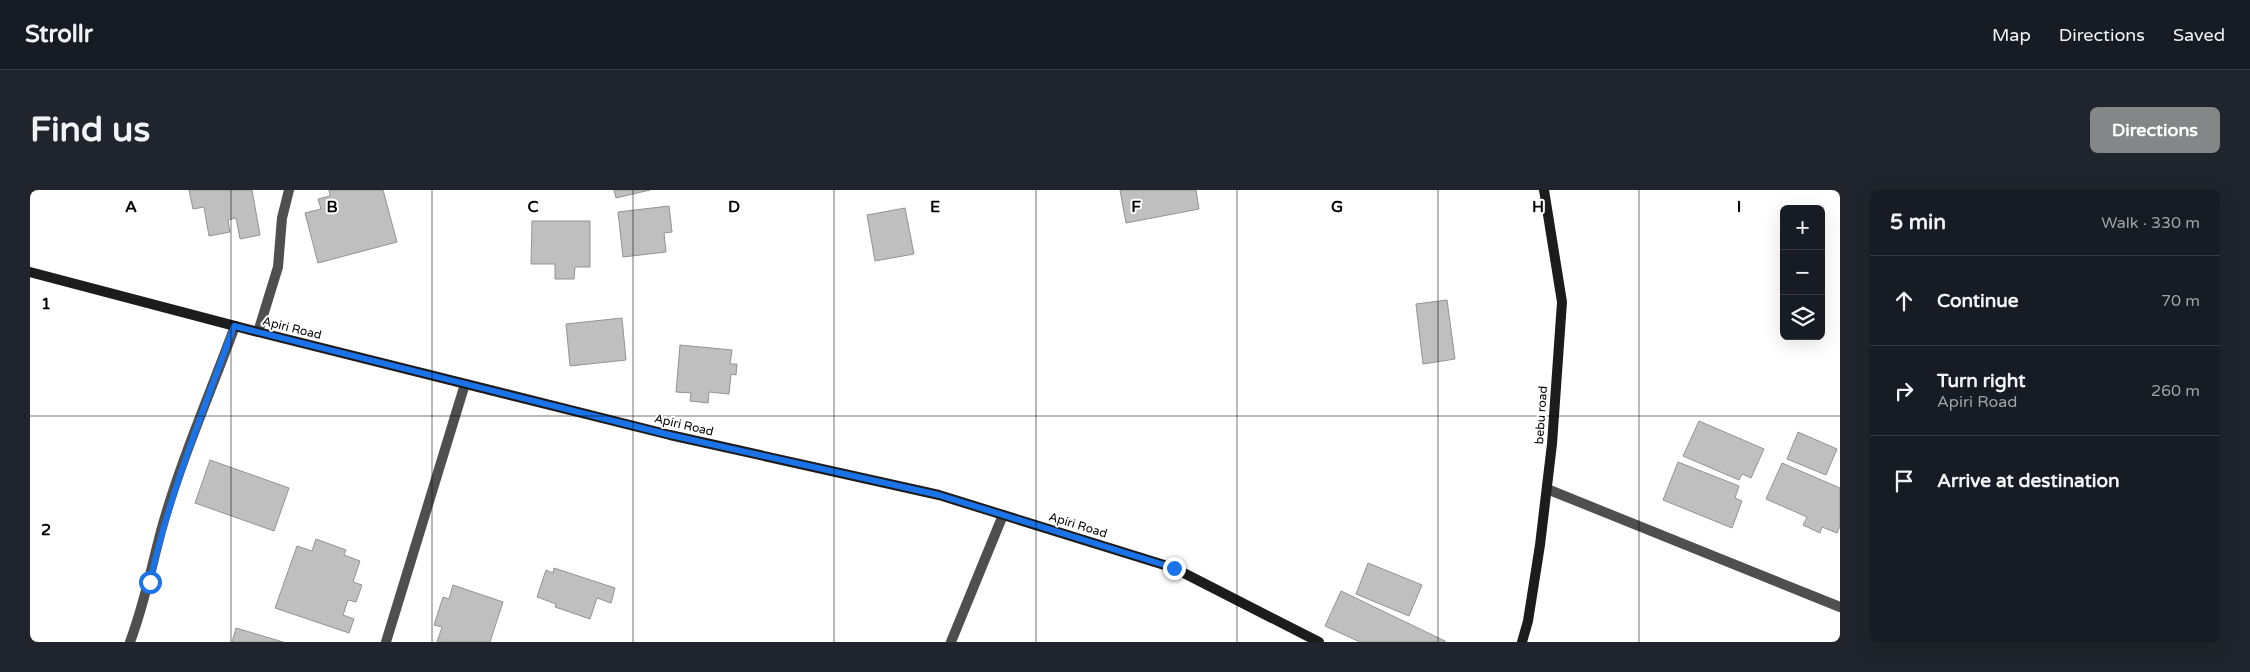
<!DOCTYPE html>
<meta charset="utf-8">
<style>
:root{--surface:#171b24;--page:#20242c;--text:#f1f3f6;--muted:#9ea1a6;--line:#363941;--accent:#858687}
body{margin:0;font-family:"Varela Round",sans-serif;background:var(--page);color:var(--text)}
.controls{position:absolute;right:15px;top:15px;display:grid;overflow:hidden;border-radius:8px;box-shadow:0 5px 20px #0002}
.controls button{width:45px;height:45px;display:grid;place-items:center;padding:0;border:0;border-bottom:1px solid var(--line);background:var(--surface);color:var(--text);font:25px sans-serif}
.stop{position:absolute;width:15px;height:15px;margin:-11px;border:4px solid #1a73e8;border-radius:50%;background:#fff}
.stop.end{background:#1a73e8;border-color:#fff;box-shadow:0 1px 5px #0008}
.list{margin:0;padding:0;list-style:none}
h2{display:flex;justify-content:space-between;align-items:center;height:65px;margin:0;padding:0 20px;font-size:21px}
h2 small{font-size:16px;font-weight:400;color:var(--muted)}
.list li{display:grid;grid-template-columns:32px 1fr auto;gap:15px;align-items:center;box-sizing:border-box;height:90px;padding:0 20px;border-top:1px solid var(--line)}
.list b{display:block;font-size:19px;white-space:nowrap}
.list p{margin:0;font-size:16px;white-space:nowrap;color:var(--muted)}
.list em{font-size:16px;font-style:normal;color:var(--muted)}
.icon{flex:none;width:28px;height:28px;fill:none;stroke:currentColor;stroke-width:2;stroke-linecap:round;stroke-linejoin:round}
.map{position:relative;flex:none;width:1810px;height:452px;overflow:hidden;border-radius:8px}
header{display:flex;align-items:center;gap:30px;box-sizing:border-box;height:70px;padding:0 25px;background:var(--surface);border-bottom:1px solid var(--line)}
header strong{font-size:24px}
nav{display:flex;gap:28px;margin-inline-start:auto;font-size:18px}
.intro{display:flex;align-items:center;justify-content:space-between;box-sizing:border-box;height:120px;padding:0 30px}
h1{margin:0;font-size:35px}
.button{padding:12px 22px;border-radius:8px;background:var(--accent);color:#fff;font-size:18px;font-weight:700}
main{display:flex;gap:30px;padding:0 30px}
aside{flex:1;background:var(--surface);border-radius:8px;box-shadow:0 5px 20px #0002}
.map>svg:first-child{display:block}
.building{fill:#bfbfbf;stroke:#939393}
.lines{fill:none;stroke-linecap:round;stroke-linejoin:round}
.street{stroke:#4f4f4f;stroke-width:10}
.secondary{stroke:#1c1c1c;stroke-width:10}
.route{stroke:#1a73e8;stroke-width:6}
.grid{fill:none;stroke:#000;stroke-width:1;stroke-opacity:0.55}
.labels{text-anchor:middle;stroke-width:4;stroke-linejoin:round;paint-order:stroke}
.street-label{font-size:12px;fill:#000;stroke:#fff}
.grid-label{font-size:16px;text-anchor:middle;font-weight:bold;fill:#000;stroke:#fff;stroke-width:4;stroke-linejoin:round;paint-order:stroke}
</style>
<header>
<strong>Strollr</strong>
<nav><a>Map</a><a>Directions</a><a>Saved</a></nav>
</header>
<div class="intro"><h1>Find us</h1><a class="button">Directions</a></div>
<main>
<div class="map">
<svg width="1810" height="452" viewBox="0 0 1810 452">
<rect width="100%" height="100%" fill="#fff"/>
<g class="building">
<path d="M159,0H222L230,45L210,49L206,28L198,30L200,42L179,46L174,17L163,19Z"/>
<path d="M299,0H353L367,52L288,73L275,23L291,19L288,9L300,6Z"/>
<path d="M584,0H620L586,8Z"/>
<path d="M1090,0H1166L1169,19L1096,33Z"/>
<path d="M639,16L642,42L634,43L636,62L593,67L588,22Z"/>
<path d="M875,18L884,64L845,71L837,25Z"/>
<path d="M502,31H560V77H545L544,89H525V74H501Z"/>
<path d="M1417,110L1425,169L1393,174L1386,114Z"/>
<path d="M592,128L596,170L540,176L536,134Z"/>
<path d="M650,155L702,160L700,174H707L706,185L701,184L699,204L679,202L678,213L660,211L661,203L646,202Z"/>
<path d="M1669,231L1734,259L1721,288L1712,284L1709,290L1653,266Z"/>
<path d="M1768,242L1807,259L1796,285L1757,269Z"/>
<path d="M180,270L259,298L244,341L165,313Z"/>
<path d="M1648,272L1709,296L1705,308L1712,311L1702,338L1633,310Z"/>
<path d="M1752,273L1810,298V336L1807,343L1792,337L1790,343L1773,335L1777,327L1736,309Z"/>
<path d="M286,349L316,360L314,365L330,371L323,392L332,395L326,412L318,410L313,425L324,429L319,443L245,418L267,356L282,361Z"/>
<path d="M1338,373L1392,395L1379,426L1326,404Z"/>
<path d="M524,378L585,398L581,413L567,408L560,429L525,417L526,414L507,407L516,380L523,383Z"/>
<path d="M423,395L473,412L460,452H407L412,437L404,435L413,407L419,409Z"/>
<path d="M1311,401L1415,451V452H1330L1295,436Z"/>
<path d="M206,438L253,452H202Z"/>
</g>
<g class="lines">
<g class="street">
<path d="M228,142L248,77L252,28L259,0"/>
<path d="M1517,299L1810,417"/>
<path d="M100,452C114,415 121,379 131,341C150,272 180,204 205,136"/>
<path d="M356,452L435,194"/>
<path d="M921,452L973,325"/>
</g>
<g class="secondary">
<path d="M0,82L228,142L640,245L909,305L1144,378L1289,452"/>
<path d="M1492,452L1498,431L1510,355L1522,254L1532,112L1514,0"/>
</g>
</g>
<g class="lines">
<path class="route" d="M120,392C139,304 174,220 204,136L640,245L909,305L1144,378"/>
</g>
<path class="grid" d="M201,0V452M402,0V452M603,0V452M804,0V452M1006,0V452M1207,0V452M1408,0V452M1609,0V452M0,226H1810"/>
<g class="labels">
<g class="street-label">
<text transform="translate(262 138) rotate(14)" y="4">Apiri Road</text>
<text transform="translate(1511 225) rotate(-86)" y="4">bebu road</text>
<text transform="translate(654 235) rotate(13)" y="4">Apiri Road</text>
<text transform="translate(1048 335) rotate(17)" y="4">Apiri Road</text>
</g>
</g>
<g class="grid-label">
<text x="101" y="22">A</text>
<text x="302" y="22">B</text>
<text x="503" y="22">C</text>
<text x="704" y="22">D</text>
<text x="905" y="22">E</text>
<text x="1106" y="22">F</text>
<text x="1307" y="22">G</text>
<text x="1508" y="22">H</text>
<text x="1709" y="22">I</text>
<text x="16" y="119">1</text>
<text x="16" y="345">2</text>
</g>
</svg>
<div class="controls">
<button>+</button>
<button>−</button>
<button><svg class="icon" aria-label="layers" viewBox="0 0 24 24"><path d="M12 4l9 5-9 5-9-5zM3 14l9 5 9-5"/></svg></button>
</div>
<div class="stop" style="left:120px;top:392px"></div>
<div class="stop end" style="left:1144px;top:378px"></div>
</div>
<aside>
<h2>5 min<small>Walk · 330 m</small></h2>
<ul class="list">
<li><svg class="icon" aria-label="ahead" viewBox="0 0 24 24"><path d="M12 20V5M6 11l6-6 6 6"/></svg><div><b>Continue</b></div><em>70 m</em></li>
<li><svg class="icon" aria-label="right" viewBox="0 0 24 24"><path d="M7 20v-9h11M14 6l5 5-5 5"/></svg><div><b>Turn right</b><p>Apiri Road</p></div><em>260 m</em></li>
<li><svg class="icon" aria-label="arrive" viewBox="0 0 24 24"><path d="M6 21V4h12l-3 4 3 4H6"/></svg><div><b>Arrive at destination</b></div></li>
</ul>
</aside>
</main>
